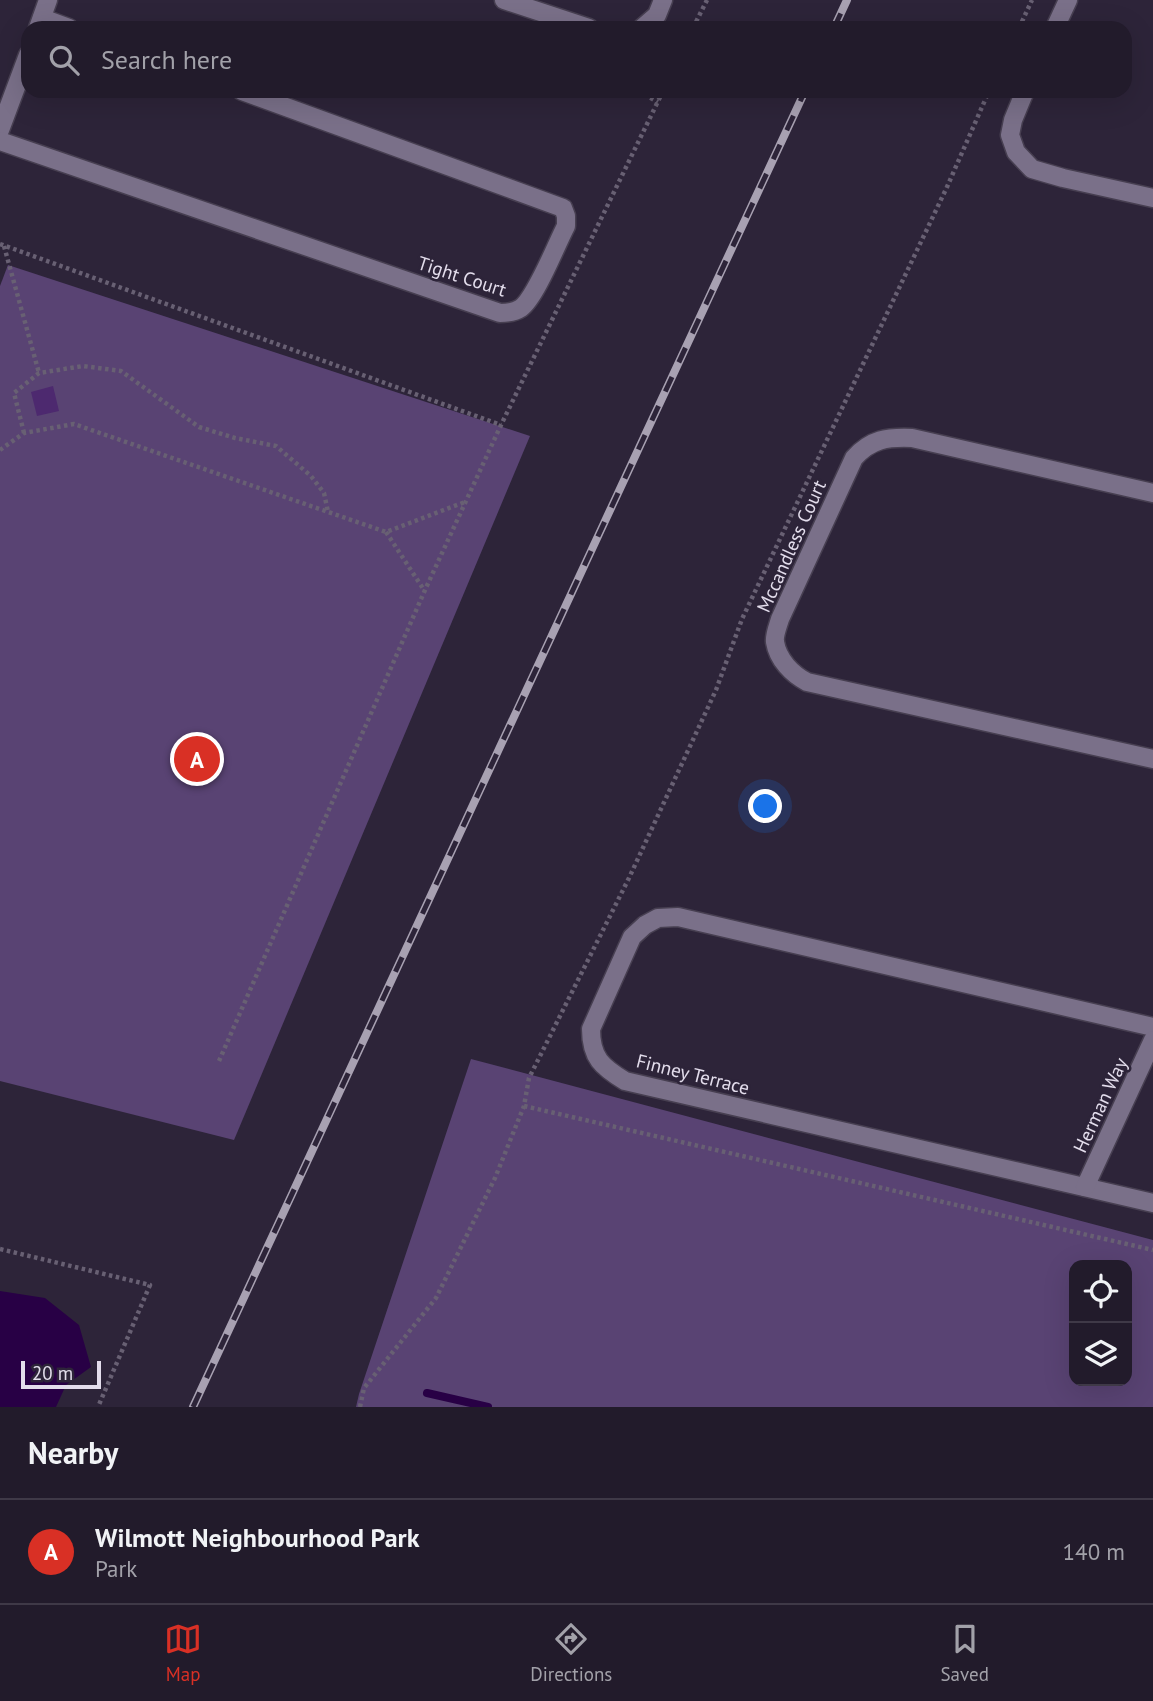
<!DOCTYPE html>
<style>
:root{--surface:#221b2b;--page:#2a2433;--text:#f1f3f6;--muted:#a2a1a9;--line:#3f3947;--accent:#d93025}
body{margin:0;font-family:"PT Sans",sans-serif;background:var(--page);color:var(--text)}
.controls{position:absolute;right:21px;bottom:21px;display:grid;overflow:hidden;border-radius:14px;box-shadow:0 7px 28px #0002}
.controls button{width:63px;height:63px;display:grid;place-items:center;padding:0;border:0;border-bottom:2px solid var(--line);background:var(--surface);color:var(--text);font:35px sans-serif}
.scale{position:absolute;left:21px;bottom:18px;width:80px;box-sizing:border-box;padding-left:7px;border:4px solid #e3ddec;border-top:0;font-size:19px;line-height:24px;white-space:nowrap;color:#e3ddec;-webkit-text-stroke:5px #2d2439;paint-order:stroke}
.you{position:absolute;left:766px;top:807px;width:24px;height:24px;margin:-18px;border:5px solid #fff;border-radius:50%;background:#1a73e8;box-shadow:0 0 0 10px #1a73e833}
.badge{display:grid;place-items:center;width:46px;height:46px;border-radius:50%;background:var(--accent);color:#fff;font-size:23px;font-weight:700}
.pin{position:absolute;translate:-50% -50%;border:4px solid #fff;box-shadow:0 2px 7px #0006}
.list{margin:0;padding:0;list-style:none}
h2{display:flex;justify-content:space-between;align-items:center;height:91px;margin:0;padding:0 28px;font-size:30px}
h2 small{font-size:23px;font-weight:400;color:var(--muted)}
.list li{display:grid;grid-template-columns:46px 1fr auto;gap:21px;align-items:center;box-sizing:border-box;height:105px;padding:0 28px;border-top:2px solid var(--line)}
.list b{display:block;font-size:26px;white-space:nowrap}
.list p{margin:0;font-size:23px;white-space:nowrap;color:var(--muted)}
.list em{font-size:23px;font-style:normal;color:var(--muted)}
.icon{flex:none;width:38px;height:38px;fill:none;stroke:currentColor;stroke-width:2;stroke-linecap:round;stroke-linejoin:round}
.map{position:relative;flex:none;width:1153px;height:1407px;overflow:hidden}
.search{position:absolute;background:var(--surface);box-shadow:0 7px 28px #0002;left:21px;right:21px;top:21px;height:77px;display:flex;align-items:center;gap:18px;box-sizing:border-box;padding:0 24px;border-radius:21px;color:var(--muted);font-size:26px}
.sheet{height:196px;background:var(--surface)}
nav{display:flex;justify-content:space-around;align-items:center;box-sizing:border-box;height:98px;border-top:2px solid var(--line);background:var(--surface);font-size:19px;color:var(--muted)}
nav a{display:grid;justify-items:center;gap:4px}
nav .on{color:var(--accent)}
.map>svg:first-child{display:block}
.green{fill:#594373;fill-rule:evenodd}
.water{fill:#280045}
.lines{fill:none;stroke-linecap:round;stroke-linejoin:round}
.stream{stroke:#280045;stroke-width:8}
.building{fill:#4d296f}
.minor-casing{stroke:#473f51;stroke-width:21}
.path{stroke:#686073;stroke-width:4.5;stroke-dasharray:3.5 3.5;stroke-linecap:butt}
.minor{stroke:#7a7089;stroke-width:18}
.rail-casing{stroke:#a8a1b2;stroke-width:8}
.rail{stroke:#2d2439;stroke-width:5;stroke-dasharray:16;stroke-linecap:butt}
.labels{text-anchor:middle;stroke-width:5;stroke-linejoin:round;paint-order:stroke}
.street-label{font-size:19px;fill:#e3ddec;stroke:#2d2439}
</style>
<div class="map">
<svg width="1153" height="1407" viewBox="0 0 1153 1407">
<rect width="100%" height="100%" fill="#2d2439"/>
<g class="green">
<path d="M8,265L530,436L234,1140L0,1081V286Z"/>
<path d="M471,1059L1153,1240V1407H356L359,1394ZM1127,1265V1381H1074V1265Z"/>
</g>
<path class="water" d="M0,1291L45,1298L79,1325L91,1367L66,1385L56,1407H0Z"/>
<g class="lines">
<path class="stream" d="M427,1393L488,1407"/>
</g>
<path class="building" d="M53,386L59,411L37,416L31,392Z"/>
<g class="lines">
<defs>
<g id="minor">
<path d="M504,0L589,28"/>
<path d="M42,18L69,28"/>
<path d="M38,28L48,0"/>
<path d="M642,28L657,15L663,0"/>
<path d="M1055,28L1068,0"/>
<path d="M1025,91L1013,120L1010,135L1016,152L1032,169L1063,178L1153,198"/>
<path d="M0,130L28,55"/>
<path d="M0,141L500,313C507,313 515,312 521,308C536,297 556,245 566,226V216L563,208L242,91"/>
<path d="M1153,493L912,438C887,437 871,439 854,458L780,619C778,626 774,635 775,642C778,660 792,674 807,682L1153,759"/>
<path d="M1153,1027L678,917L658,918L645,925L632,937L591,1029C591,1058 602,1067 625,1081L1153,1203"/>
<path d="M1085,1187L1153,1040"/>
</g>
</defs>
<use href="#minor" class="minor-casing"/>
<g class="path">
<path d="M693,28L707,0"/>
<path d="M1019,28L1032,0"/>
<path d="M638,91L658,102"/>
<path d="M0,244L501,425"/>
<path d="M4,246L39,373"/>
<path d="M24,433L14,393L39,373L83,366L121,371L199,427L235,438L276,446L311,476L324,493L328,512"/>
<path d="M0,450L24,433L74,424L386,532L465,502"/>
<path d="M386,532L424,590"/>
<path d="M219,1061L425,590L501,425L663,91"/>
<path d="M524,1106L1153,1250"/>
<path d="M0,1249L150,1285L98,1407"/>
<path d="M360,1407L364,1388L436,1298L495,1178L524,1106L529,1078L629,878L716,690L742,619L947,187L989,91"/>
</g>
<use href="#minor" class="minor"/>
<defs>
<g id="rail">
<path d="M834,28L847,0"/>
<path d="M193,1407L805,91"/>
</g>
</defs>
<use href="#rail" class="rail-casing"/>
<use href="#rail" class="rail"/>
</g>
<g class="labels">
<g class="street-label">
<text transform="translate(462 276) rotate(18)" y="7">Tight Court</text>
<text transform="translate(791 546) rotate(-66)" y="7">Mccandless Court</text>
<text transform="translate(693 1074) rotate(14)" y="7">Finney Terrace</text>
<text transform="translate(1100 1105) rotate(-65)" y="7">Herman Way</text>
</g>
</g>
</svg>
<div class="controls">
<button><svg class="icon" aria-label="locate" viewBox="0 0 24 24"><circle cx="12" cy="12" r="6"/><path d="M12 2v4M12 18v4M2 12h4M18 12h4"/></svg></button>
<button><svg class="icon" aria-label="layers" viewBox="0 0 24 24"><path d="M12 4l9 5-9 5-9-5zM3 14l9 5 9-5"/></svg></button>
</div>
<div class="scale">20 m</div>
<div class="you"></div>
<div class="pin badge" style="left:197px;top:759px">A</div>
<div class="search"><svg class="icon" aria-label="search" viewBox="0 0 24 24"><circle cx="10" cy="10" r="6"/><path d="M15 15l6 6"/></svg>Search here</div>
</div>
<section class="sheet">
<h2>Nearby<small></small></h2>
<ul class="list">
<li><span class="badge">A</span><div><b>Wilmott Neighbourhood Park</b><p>Park</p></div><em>140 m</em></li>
</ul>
</section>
<nav>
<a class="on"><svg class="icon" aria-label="map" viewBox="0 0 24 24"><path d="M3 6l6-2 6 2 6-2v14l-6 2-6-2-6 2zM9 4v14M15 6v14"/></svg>Map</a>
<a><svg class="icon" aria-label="directions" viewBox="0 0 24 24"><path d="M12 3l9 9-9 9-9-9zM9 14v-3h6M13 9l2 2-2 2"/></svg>Directions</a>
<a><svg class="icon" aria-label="saved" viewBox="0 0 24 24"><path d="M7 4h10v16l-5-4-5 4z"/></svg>Saved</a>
</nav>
